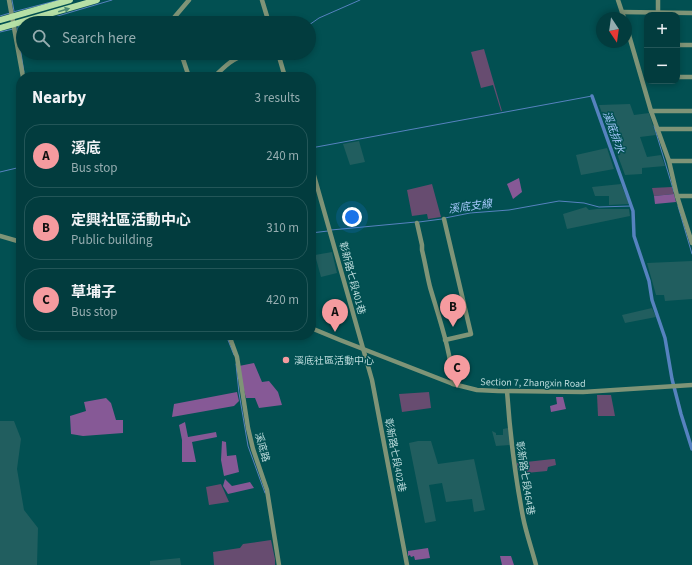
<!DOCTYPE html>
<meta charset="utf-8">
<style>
:root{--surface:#023c3e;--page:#104749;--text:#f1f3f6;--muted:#96adb0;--line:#235658;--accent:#f59b9f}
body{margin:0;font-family:"Source Sans 3","Noto Sans TC",sans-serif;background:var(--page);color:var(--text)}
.controls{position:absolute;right:12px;top:12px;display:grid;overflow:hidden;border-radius:8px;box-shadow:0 2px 6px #0003}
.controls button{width:36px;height:36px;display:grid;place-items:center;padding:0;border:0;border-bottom:1px solid var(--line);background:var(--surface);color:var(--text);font:20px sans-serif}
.compass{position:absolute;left:596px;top:12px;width:36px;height:36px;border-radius:50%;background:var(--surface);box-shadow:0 2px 6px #0003;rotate:167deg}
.you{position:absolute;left:352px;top:217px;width:14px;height:14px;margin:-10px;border:3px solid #fff;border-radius:50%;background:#1a73e8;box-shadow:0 0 0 6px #1a73e833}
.badge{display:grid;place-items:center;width:26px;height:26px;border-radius:50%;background:var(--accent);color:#111;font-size:13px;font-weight:700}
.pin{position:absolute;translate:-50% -33px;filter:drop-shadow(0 1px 2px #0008)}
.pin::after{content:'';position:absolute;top:21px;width:14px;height:12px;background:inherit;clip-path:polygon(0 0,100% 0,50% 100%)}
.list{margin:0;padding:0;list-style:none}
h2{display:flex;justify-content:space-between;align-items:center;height:52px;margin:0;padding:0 16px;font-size:17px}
h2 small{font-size:13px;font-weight:400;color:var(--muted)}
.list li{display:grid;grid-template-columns:26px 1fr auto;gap:12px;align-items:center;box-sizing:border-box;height:64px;margin:0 8px 8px;padding:0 8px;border:1px solid var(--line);border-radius:16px}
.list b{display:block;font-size:15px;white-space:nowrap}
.list p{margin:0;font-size:13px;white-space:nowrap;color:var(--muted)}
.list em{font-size:13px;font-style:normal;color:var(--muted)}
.icon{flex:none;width:22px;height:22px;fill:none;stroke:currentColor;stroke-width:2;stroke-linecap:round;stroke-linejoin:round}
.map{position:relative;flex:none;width:692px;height:565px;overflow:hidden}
.search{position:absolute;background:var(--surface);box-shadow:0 2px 6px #0003;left:16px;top:16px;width:300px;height:44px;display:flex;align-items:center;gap:10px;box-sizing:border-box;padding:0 14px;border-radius:22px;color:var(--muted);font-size:15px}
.panel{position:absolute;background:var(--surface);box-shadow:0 2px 6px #0003;left:16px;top:72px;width:300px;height:268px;border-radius:16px}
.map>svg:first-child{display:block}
.built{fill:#215e5f}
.green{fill:#674c70}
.forest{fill:#865996}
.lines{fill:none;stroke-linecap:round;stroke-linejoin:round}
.stream{stroke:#5682bf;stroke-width:1}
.canal{stroke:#5682bf;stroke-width:3.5}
.minor{stroke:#7f9477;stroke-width:4.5}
.major{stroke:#b6e0a6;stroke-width:6}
.oneway{fill:#4a8a74}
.poi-dot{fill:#f59b9f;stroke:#025052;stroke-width:1.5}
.labels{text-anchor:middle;stroke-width:3;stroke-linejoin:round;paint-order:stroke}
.street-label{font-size:10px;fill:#bcdbdc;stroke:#025052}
.poi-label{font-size:10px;fill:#bcdbdc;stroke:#025052;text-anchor:start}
.water-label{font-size:11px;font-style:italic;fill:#a2c6f9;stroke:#025052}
</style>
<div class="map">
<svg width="692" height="565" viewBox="0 0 692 565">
<rect width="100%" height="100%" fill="#025052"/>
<g class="built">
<path d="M630,104L634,115L649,113L656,135L640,137L647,157L661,155L665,166L642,168V174L625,175L599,105Z"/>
<path d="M359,141L365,162L350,165L343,144Z"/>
<path d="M607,148L614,169L581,175L576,155Z"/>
<path d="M621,184L629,204L609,205V196H595L592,187Z"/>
<path d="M586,207L589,210L597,209H629L630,216L567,229L563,214Z"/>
<path d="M332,252L337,273L321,277L315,255Z"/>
<path d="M692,261V299L665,301L664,295H656L647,263Z"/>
<path d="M652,308L656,317L625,323L622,315Z"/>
<path d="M0,421H14L21,439L17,469L24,510L38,528L37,565H0Z"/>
<path d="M508,428L511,445L496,446L492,431L496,433V435H503V429Z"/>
<path d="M418,441H431L438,464L474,459L485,510L474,512L472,499L446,502L442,483L429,485L436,521L425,523L409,443Z"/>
<path d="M180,558L181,565H150V561Z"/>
</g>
<g class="green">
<path d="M484,49L502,111H501L493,85L481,88L471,52Z"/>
<path d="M432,184L441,217L428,219L427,214L412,216L407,190Z"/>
<path d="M672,187L674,194L654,196L652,188Z"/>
<path d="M429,392L431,408L402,412L399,394Z"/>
<path d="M597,395H611L615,416H598Z"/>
<path d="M553,459H555L556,465L548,467L547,471L526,473L524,470H518L517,463Z"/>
<path d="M221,484L229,502L209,505L206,487Z"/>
<path d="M271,540L275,559V565H214L213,552L240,548L243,544Z"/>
</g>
<g class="forest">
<path d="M519,178L522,192L513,199L507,184Z"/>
<path d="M674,194L676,202L655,204L654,196Z"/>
<path d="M254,363L262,382L269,381L278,392L282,405L259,408L255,398H246L239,371V366Z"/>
<path d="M237,392L239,401L234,406L172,417L174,404Z"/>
<path d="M556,397H563L566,409L551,412L550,406L557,404Z"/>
<path d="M106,398L111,403L116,420H123V433L83,436L71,434L70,416L86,411L84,402Z"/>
<path d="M185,422L188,437L216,432L217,437L192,442L196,462H182V440L179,425Z"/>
<path d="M222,441L226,442L227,456L236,455L239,472L224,476L221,460Z"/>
<path d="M225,479L232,486L250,482L254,488L228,494L223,486Z"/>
<path d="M428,548L430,558L415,560L414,556L411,557L410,555L408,556V551Z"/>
<path d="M500,556H511L514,565H502Z"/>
</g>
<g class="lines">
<g class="stream">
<path d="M12,0L14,11"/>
<path d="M13,12L59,0"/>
<path d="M0,16L10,13"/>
<path d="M34,23L112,0"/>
<path d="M309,25L319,18L360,0"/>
<path d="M18,27L23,26"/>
<path d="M17,28L24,72"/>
<path d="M0,32L13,29"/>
<path d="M654,126L674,192"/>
<path d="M311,148L592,96"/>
<path d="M0,172L21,167"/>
<path d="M678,206L692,254"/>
<path d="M445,218L470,213L509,210L559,201L584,203L599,207L631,206"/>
<path d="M419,222L442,219"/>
<path d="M331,230L416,222"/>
<path d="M311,233L328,231"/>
<path d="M226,335L234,355"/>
<path d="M236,364L239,393L248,446L265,493"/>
</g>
<path class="canal" d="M592,96L633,211L634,236L649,281L652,300L665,338L672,379L681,414L692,449"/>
<g class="minor">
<path d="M9,0L23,77"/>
<path d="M262,0L269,23"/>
<path d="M618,0L624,18"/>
<path d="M658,0V14"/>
<path d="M622,12L692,13"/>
<path d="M172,23V20L189,0"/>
<path d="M626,25L651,111L669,161L677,196L692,243"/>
<path d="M677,45H692"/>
<path d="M181,53L189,77"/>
<path d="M278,53L285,77"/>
<path d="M214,77C225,66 233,58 249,53"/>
<path d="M677,77H692"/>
<path d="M651,111H692"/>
<path d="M657,129H692"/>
<path d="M669,161H692"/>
<path d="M311,165L372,380L407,565"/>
<path d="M677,196H692"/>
<path d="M444,219L471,334L445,340"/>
<path d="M417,223L422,245V250C425,262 427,275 430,287C439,318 451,351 453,384"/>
<path d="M0,236L21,242"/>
<path d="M311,328L340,340L453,384L477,390L498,391L583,392L692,385"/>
<path d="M229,335L237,357L248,428L253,449L267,490L279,565"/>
<path d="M507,391C510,434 515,476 523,517C526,533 532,549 536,565"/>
</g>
<g class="major">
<path d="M0,20L70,0"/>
<path d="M0,28L97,0"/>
</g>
</g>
<defs><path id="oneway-solid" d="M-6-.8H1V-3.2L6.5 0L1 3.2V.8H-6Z"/></defs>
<use class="oneway" href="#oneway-solid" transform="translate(64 10) rotate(-16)"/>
<circle class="poi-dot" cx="286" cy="360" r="4"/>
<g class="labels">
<g class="street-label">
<text transform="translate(353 278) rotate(75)" y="4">彰新路七段401巷</text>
<text transform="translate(533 382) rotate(1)" y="4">Section 7, Zhangxin Road</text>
<text transform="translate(263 447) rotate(74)" y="4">溪底路</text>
<text transform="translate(396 455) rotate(79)" y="4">彰新路七段402巷</text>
<text transform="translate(526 478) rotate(81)" y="4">彰新路七段464巷</text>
</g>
<g class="poi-label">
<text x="294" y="364">溪底社區活動中心</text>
</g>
<g class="water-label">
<text transform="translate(614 132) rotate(70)" y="4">溪底排水</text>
<text transform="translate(470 206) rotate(-8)" y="4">溪底支線</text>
</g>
</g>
</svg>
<div class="controls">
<button>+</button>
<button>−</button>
</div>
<svg class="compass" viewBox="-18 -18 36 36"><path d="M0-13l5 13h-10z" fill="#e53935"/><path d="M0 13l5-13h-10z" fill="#96adb0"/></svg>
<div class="you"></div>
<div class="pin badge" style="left:335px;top:332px">A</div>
<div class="pin badge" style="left:453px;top:327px">B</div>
<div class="pin badge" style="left:457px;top:388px">C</div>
<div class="search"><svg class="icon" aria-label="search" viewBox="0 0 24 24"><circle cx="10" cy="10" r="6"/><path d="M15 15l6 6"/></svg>Search here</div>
<section class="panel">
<h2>Nearby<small>3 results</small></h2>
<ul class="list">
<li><span class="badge">A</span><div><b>溪底</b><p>Bus stop</p></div><em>240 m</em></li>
<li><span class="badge">B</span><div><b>定興社區活動中心</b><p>Public building</p></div><em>310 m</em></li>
<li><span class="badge">C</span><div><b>草埔子</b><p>Bus stop</p></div><em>420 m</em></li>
</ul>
</section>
</div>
